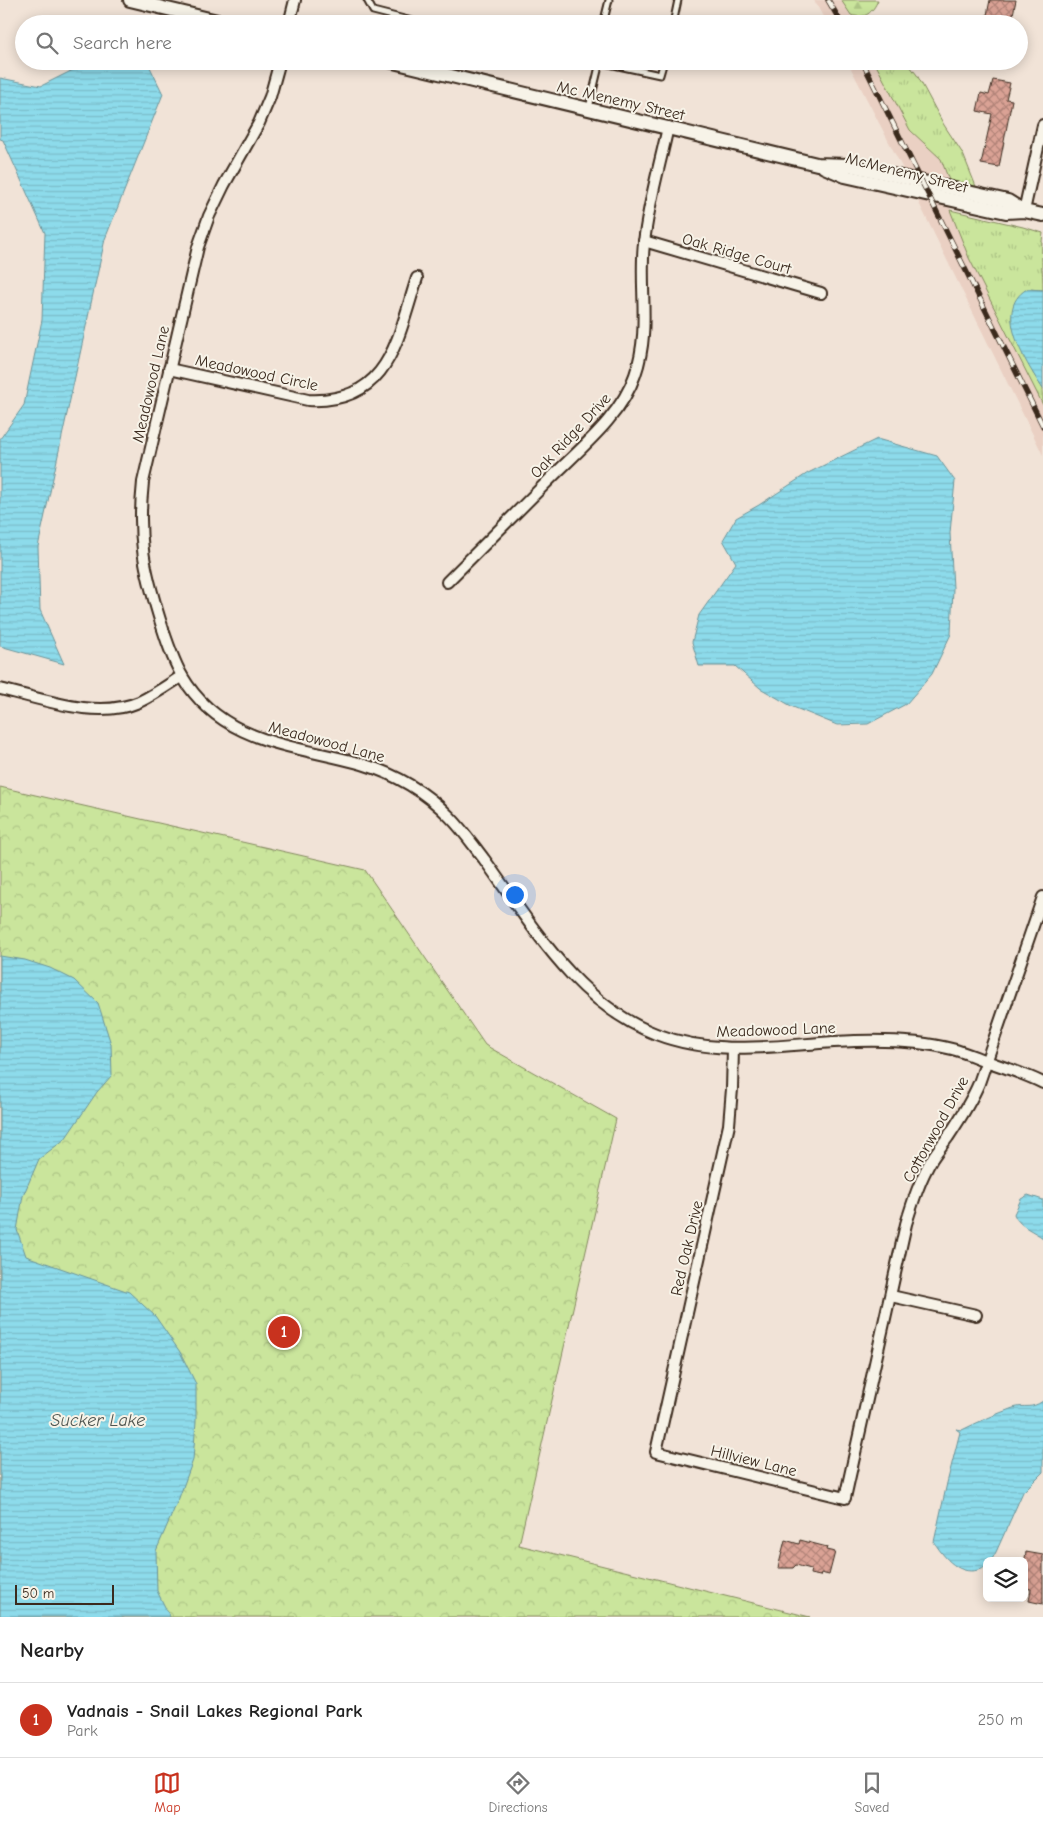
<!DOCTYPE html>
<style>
:root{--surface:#fff;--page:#f6f6f6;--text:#222;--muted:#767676;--line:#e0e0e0;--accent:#c8321e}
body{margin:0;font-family:"Comic Neue",sans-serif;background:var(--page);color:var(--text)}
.controls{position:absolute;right:15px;bottom:15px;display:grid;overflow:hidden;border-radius:8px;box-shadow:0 2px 12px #0003}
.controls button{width:45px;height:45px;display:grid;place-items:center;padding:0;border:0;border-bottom:1px solid var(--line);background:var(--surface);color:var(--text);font:25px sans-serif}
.scale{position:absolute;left:15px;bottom:12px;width:99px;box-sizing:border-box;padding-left:5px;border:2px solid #3b2a1e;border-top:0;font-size:14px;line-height:18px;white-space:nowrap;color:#3b2a1e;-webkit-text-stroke:4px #f7f3e8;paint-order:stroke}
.you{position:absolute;left:514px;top:894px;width:18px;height:18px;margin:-12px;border:4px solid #fff;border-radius:50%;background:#1a73e8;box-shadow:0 0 0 8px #1a73e833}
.badge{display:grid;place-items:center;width:32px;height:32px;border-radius:50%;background:var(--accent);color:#fff;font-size:16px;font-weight:700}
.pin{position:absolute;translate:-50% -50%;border:2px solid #fff;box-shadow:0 1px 5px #0006}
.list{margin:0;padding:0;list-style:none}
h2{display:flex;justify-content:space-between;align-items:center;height:65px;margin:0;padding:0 20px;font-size:21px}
h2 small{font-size:16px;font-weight:400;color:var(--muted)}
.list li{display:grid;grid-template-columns:32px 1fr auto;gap:15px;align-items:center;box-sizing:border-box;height:75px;padding:0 20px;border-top:1px solid var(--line)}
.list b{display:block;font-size:19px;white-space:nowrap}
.list p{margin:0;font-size:16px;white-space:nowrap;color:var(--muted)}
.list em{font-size:16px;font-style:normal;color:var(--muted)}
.icon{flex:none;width:28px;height:28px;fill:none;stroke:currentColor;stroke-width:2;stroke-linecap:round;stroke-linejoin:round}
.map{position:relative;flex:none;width:1043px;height:1617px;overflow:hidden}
.search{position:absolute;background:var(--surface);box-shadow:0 2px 12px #0003;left:15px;right:15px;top:15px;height:55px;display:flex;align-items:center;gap:12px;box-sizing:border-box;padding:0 18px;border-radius:28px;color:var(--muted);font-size:19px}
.sheet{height:140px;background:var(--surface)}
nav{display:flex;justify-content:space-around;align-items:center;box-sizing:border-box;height:70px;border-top:1px solid var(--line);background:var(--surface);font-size:14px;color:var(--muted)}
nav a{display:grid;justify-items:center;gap:2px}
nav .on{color:var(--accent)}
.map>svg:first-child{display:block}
.built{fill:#ead0c3}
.grass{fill:url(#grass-tufts);stroke:#82885d}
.forest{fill:url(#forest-firs);stroke:#82885d}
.park{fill:url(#park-crowns);stroke:#82885d}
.water{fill:url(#water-rules);stroke:#6c9499}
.building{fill:url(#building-cross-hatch);stroke:#3b2a1e}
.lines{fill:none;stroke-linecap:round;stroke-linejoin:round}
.service-casing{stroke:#3b2a1e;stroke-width:9}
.minor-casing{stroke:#3b2a1e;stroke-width:14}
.tertiary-casing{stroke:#3b2a1e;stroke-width:16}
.service{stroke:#f7f3e8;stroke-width:5}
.minor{stroke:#f7f3e8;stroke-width:10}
.tertiary{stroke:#f7f3e8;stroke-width:12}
.rail-casing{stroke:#3b2a1e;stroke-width:5.5}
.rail{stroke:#f7f3e8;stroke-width:4;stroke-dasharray:11;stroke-linecap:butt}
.labels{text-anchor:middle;stroke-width:4;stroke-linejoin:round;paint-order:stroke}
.street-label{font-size:16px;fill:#3b2a1e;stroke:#f7f3e8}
.water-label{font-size:18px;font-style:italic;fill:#505651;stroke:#f7f3e8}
</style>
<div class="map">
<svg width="1043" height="1617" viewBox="0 0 1043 1617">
<defs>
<pattern id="grass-tufts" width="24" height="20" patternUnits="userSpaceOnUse" patternTransform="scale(1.25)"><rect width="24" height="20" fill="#cae59c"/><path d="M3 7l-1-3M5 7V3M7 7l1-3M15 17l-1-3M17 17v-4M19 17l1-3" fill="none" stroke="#aec586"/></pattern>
<pattern id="forest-firs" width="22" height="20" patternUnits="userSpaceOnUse" patternTransform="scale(1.25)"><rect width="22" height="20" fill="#cae59c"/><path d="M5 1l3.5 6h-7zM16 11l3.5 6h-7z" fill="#aec586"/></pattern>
<pattern id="park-crowns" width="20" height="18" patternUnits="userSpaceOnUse" patternTransform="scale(1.25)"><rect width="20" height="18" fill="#cae59c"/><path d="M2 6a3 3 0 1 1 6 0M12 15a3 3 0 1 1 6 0" fill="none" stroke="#aec586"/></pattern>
<pattern id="water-rules" width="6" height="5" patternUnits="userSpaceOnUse" patternTransform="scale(1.25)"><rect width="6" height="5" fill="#8ddbeb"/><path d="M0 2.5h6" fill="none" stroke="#7bbcc9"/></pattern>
<pattern id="building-cross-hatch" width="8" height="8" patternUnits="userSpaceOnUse" patternTransform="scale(1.25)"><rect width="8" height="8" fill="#daa295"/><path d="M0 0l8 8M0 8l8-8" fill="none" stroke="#b28479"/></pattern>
</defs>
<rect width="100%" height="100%" fill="#f1e3d7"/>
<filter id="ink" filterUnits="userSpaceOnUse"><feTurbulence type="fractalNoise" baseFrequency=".02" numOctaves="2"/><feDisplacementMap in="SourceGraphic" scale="10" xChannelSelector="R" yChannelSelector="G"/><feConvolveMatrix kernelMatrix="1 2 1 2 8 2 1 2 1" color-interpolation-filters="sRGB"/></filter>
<g filter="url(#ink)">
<g class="built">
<path d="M814,0H842L855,24H827Z"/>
<path d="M847,61H875L938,135L960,185L905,173Z"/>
<path d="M916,197L948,204L1043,397V455Z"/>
</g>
<g class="grass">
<path d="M874,61H906L917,75L944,125L963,154L977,189L950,183L941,159L910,130Z"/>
<path d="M950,210L1023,227L1043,233C1040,252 1043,271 1043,290L1027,289L1033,373L1043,389V405L969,258Z"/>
</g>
<path class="forest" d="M841,0H878C873,12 865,20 851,15Z"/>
<path class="park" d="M0,787L365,870L485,1045L616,1119L519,1545L810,1617H0Z"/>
<g class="water">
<path d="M91,61L148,63L163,94L105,239L38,547L40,610L64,664L0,646V439L24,405L42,320L45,233L3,140L0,139V78L41,86Z"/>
<path d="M1027,289L1043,290V389C1028,366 991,310 1027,289Z"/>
<path d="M877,439L937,456L955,481L950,533L953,588L951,634L932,674L906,704L868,724L837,725L793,707L760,688L735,666H699L692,642L699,615L736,563L723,540L736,518L759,505L808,473Z"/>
<path d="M0,956L25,960L50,968L74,980L98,1003L111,1044L112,1075L97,1092L65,1139L39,1159L23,1196L17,1230L26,1256L129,1292L155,1316L180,1352L196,1384V1421L193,1460L179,1498L156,1551L157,1591L170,1617H0Z"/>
<path d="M1028,1195L1043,1200V1238C1034,1231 1018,1226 1014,1214L1021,1199Z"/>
<path d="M1043,1401V1472L1023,1492L996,1552L991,1561H987V1566C964,1580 947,1562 934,1542L947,1483L960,1432L956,1429L962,1430C978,1422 996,1414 1013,1408C1026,1404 1030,1410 1043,1401Z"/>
</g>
<g class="building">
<path d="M990,0H1016L1011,24L986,20Z"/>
<path d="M993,80L1010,83L1006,99L1012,100L999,167L981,164L992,114L977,111L981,93L989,95Z"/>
<path d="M785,1540L799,1544L800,1540L827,1547L826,1550L835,1552L829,1575L821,1573L820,1576L810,1574L811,1569L796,1565L793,1568H778Z"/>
<path d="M1026,1552L1043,1555V1604L1029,1601L1031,1589L1024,1588V1564Z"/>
</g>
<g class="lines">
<defs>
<g id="service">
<path d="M367,0L373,11L424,24"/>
<path d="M603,24L609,0"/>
<path d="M673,24L678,0"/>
<path d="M589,108L600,62L660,75L664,61"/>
</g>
<g id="minor">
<path d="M289,24L295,0"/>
<path d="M280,61L270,97L259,123L224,185L209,216L198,247L143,482C137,537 144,568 160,620C166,639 172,658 182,676C222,744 294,745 362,764C395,774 426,792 450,817C463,830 473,845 484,859C532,925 577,1004 656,1034C721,1059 788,1043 855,1041C888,1040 921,1041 952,1049C964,1052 975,1057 986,1061C1006,1068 1025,1074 1043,1083"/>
<path d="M1024,211L1043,125"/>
<path d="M644,241L821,293"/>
<path d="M169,369L308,400C389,404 397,340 417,278"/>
<path d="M447,582C482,547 517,512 552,477C582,447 621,416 635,375C651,330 639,288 644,243C648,204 660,165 668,127"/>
<path d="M0,689C43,699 97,720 139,702C154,695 168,685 182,676"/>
<path d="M733,1049L732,1089L729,1125L656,1452L845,1498L906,1224C913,1201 920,1179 932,1159C937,1151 943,1144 948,1137C960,1119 971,1102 979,1083L1043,897"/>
<path d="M891,1296L976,1315"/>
</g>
<g id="tertiary">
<path d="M130,0L230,24"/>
<path d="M389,61L817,164L848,165L1008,201L1024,211"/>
<path d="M824,167L845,176L1006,212L1024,211L1043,215"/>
</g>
</defs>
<use href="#service" class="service-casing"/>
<use href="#minor" class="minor-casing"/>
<use href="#tertiary" class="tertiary-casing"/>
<use href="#service" class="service"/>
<use href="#minor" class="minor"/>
<use href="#tertiary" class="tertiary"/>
<defs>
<g id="rail">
<path d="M828,0L842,24"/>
<path d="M862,61L1043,426"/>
</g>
</defs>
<use href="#rail" class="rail-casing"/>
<use href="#rail" class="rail"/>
</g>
</g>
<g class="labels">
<g class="street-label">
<text transform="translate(621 100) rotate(13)" y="6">Mc Menemy Street</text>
<text transform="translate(907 172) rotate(14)" y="6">McMenemy Street</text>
<text transform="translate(737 253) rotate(16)" y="6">Oak Ridge Court</text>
<text transform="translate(257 372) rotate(12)" y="6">Meadowood Circle</text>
<text transform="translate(150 384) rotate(-77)" y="6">Meadowood Lane</text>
<text transform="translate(570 435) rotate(-47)" y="6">Oak Ridge Drive</text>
<text transform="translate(327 741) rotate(15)" y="6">Meadowood Lane</text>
<text transform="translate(776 1029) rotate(-2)" y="6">Meadowood Lane</text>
<text transform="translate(935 1129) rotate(-61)" y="6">Cottonwood Drive</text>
<text transform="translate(686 1248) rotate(-77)" y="6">Red Oak Drive</text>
<text transform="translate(754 1460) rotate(14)" y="6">Hillview Lane</text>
</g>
<g class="water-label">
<text x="98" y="1426">Sucker Lake</text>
</g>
</g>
</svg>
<div class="controls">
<button><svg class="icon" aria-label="layers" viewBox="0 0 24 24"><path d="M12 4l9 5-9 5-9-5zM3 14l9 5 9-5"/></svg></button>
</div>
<div class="scale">50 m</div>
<div class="you"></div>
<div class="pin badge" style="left:284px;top:1332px">1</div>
<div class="search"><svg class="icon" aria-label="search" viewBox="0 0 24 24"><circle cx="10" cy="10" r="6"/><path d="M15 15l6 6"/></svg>Search here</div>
</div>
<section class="sheet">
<h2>Nearby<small></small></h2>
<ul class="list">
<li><span class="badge">1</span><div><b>Vadnais - Snail Lakes Regional Park</b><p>Park</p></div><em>250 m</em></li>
</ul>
</section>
<nav>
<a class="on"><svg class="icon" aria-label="map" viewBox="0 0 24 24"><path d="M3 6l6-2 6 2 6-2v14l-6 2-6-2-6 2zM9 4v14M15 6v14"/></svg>Map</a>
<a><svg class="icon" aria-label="directions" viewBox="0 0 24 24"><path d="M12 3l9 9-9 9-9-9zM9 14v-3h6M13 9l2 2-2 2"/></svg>Directions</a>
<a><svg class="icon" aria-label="saved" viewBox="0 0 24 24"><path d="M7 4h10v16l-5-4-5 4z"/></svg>Saved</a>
</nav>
